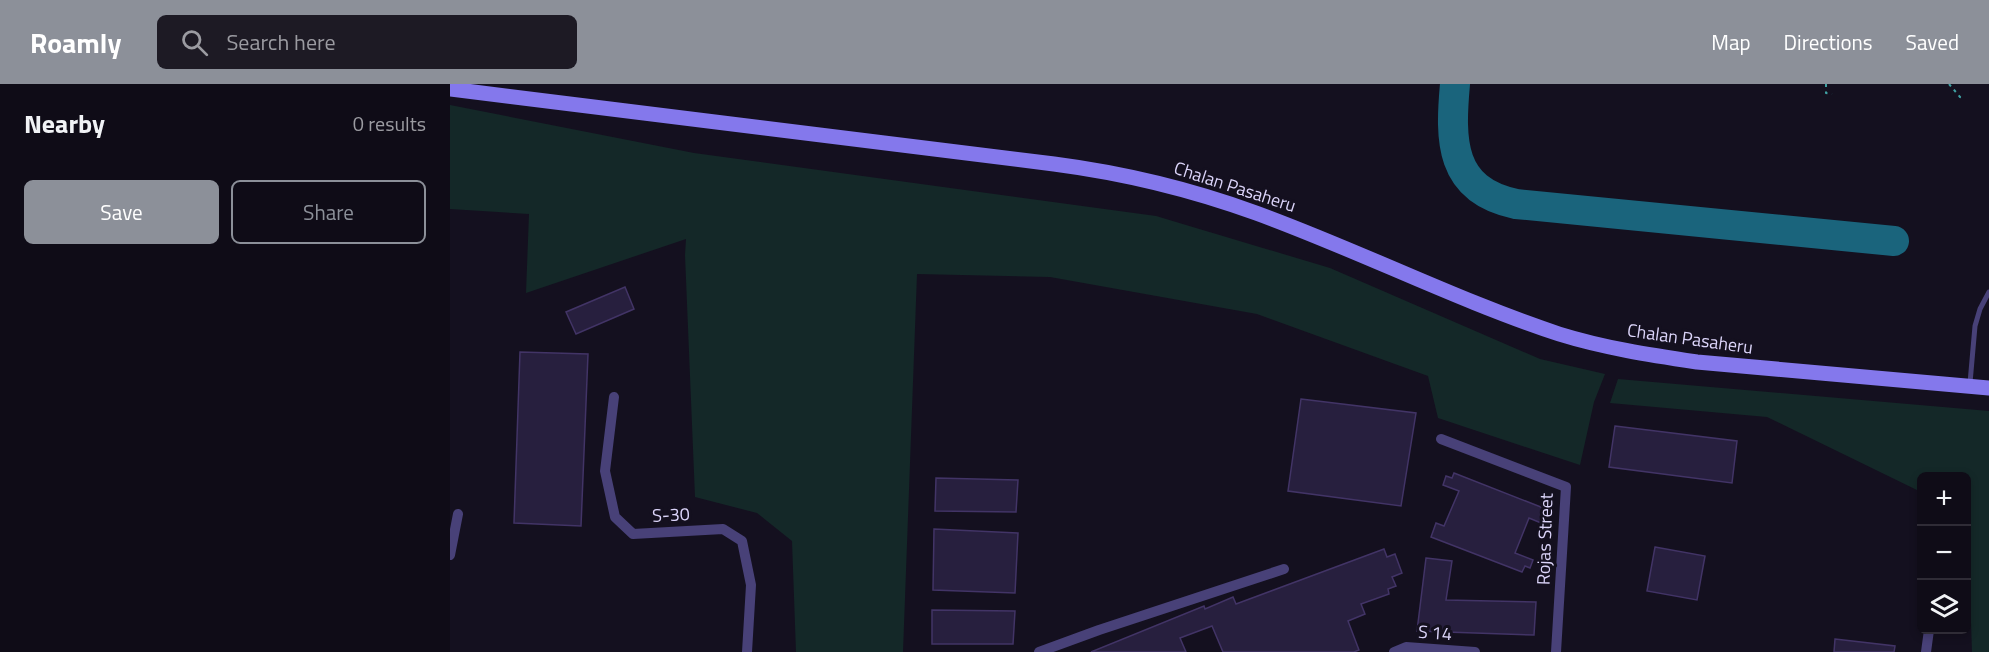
<!DOCTYPE html>
<meta charset="utf-8">
<style>
:root{--surface:#0f0c17;--page:#1d1a24;--text:#f1f3f6;--muted:#9b9ba1;--line:#2f2c36;--accent:#8c9099}
body{margin:0;font-family:"Titillium Web",sans-serif;background:var(--page);color:var(--text)}
.controls{position:absolute;right:18px;bottom:18px;display:grid;overflow:hidden;border-radius:9px;box-shadow:0 3px 9px #0003}
.controls button{width:54px;height:54px;display:grid;place-items:center;padding:0;border:0;border-bottom:2px solid var(--line);background:var(--surface);color:var(--text);font:30px sans-serif}
.list{margin:0;padding:0;list-style:none}
h2{display:flex;justify-content:space-between;align-items:center;height:78px;margin:0;padding:0 24px;font-size:26px}
h2 small{font-size:20px;font-weight:400;color:var(--muted)}
.actions{display:flex;gap:12px;padding:18px 24px}
.actions a{flex:1;padding:14px 0;border:2px solid var(--accent);border-radius:9px;text-align:center;font-size:21px;color:var(--accent)}
.actions .main{background:var(--accent);color:#fff}
.icon{flex:none;width:33px;height:33px;fill:none;stroke:currentColor;stroke-width:2;stroke-linecap:round;stroke-linejoin:round}
.map{position:relative;flex:none;width:1539px;height:568px;overflow:hidden}
header{display:flex;align-items:center;gap:36px;box-sizing:border-box;height:84px;padding:0 30px;background:var(--accent);color:#fff}
header strong{font-size:28px}
nav{display:flex;gap:33px;margin-inline-start:auto;font-size:21px}
.search{width:420px;height:54px;background:var(--page);display:flex;align-items:center;gap:15px;box-sizing:border-box;padding:0 21px;border-radius:9px;color:var(--muted);font-size:22px}
main{display:flex}
aside{flex:1;background:var(--surface)}
.map>svg:first-child{display:block}
.green{fill:#142828}
.lines{fill:none;stroke-linecap:round;stroke-linejoin:round}
.taxiway{stroke:#1a647c;stroke-width:30}
.building{fill:#271f3e;stroke:#423466;stroke-width:1.5}
.path{stroke:#3fa1a3;stroke-width:2;stroke-dasharray:3 4.5;stroke-linecap:butt}
.lane{stroke:#484178;stroke-width:5}
.street{stroke:#484178;stroke-width:10}
.secondary{stroke:#8478ec;stroke-width:15}
.labels{text-anchor:middle;stroke-width:6;stroke-linejoin:round;paint-order:stroke}
.street-label{font-size:18px;fill:#dbd4f9;stroke:#14101f}
</style>
<header>
<strong>Roamly</strong>
<div class="search"><svg class="icon" aria-label="search" viewBox="0 0 24 24"><circle cx="10" cy="10" r="6"/><path d="M15 15l6 6"/></svg>Search here</div>
<nav><a>Map</a><a>Directions</a><a>Saved</a></nav>
</header>
<main>
<aside>
<h2>Nearby<small>0 results</small></h2>
<ul class="list">
</ul>
<div class="actions"><a class="main">Save</a><a>Share</a></div>
</aside>
<div class="map">
<svg width="1539" height="568" viewBox="0 0 1539 568">
<rect width="100%" height="100%" fill="#14101f"/>
<g class="green">
<path d="M0,21L244,69L706,132L880,184L1090,275L1155,290L1144,318L1130,381L988,334L978,292L807,230L600,193L467,190L453,568H346L342,457L307,429L245,413L235,171L236,155L76,209L79,130L0,125Z"/>
<path d="M1168,295L1539,327V568H1522L1516,392H1472L1471,408L1317,333L1160,319Z"/>
</g>
<g class="lines">
<path class="taxiway" d="M1005,0C1000,56 999,106 1066,120L1444,157"/>
</g>
<g class="building">
<path d="M175,203L184,225L126,250L116,228Z"/>
<path d="M70,268L138,270L131,442L64,439Z"/>
<path d="M851,315L966,329L951,422L838,407Z"/>
<path d="M1165,342L1287,357L1282,399L1159,383Z"/>
<path d="M1004,389L1101,427L1096,441L1079,434L1065,469L1083,476L1080,484L1075,482L1072,488L981,453L986,439L994,442L1009,407L993,401L996,392L1002,394Z"/>
<path d="M486,394L568,396L566,428L485,427Z"/>
<path d="M484,445L568,449L565,509L483,506Z"/>
<path d="M1205,463L1255,472L1247,516L1197,507Z"/>
<path d="M934,465L937,473L945,470L952,489L942,493L946,502L938,505L939,510L911,520L915,530L898,537L909,566L904,568H773L762,542L730,554L736,568H641L754,522L755,525L783,513L786,520Z"/>
<path d="M976,474L1002,477L996,516L1086,518L1084,551L967,547Z"/>
<path d="M482,526L565,527L563,560H482Z"/>
<path d="M1385,555L1445,562L1444,568H1384Z"/>
</g>
<g class="lines">
<g class="path">
<path d="M1376,0V9L1382,10"/>
<path d="M1499,0L1510,13L1515,14"/>
</g>
<path class="lane" d="M1520,299L1525,242L1530,225L1539,208"/>
<g class="street">
<path d="M164,313L155,387L165,433L183,450L273,445L292,457L301,501L297,568"/>
<path d="M991,355L1116,403L1106,568"/>
<path d="M0,471L8,430"/>
<path d="M589,568L649,546L834,485"/>
<path d="M944,568L956,563L1025,568"/>
<path d="M1476,568L1479,546"/>
</g>
<path class="secondary" d="M0,5L604,80C673,89 740,105 806,129C908,166 1006,216 1109,250C1154,264 1200,271 1247,278L1539,304"/>
</g>
<g class="labels">
<g class="street-label">
<text transform="translate(785 103) rotate(18)" y="6">Chalan Pasaheru</text>
<text transform="translate(1240 255) rotate(8)" y="6">Chalan Pasaheru</text>
<text transform="translate(221 431) rotate(-3)" y="6">S-30</text>
<text transform="translate(1095 455) rotate(-88)" y="6">Rojas Street</text>
<text transform="translate(985 549) rotate(4)" y="6">S 14</text>
</g>
</g>
</svg>
<div class="controls">
<button>+</button>
<button>−</button>
<button><svg class="icon" aria-label="layers" viewBox="0 0 24 24"><path d="M12 4l9 5-9 5-9-5zM3 14l9 5 9-5"/></svg></button>
</div>
</div>
</main>
